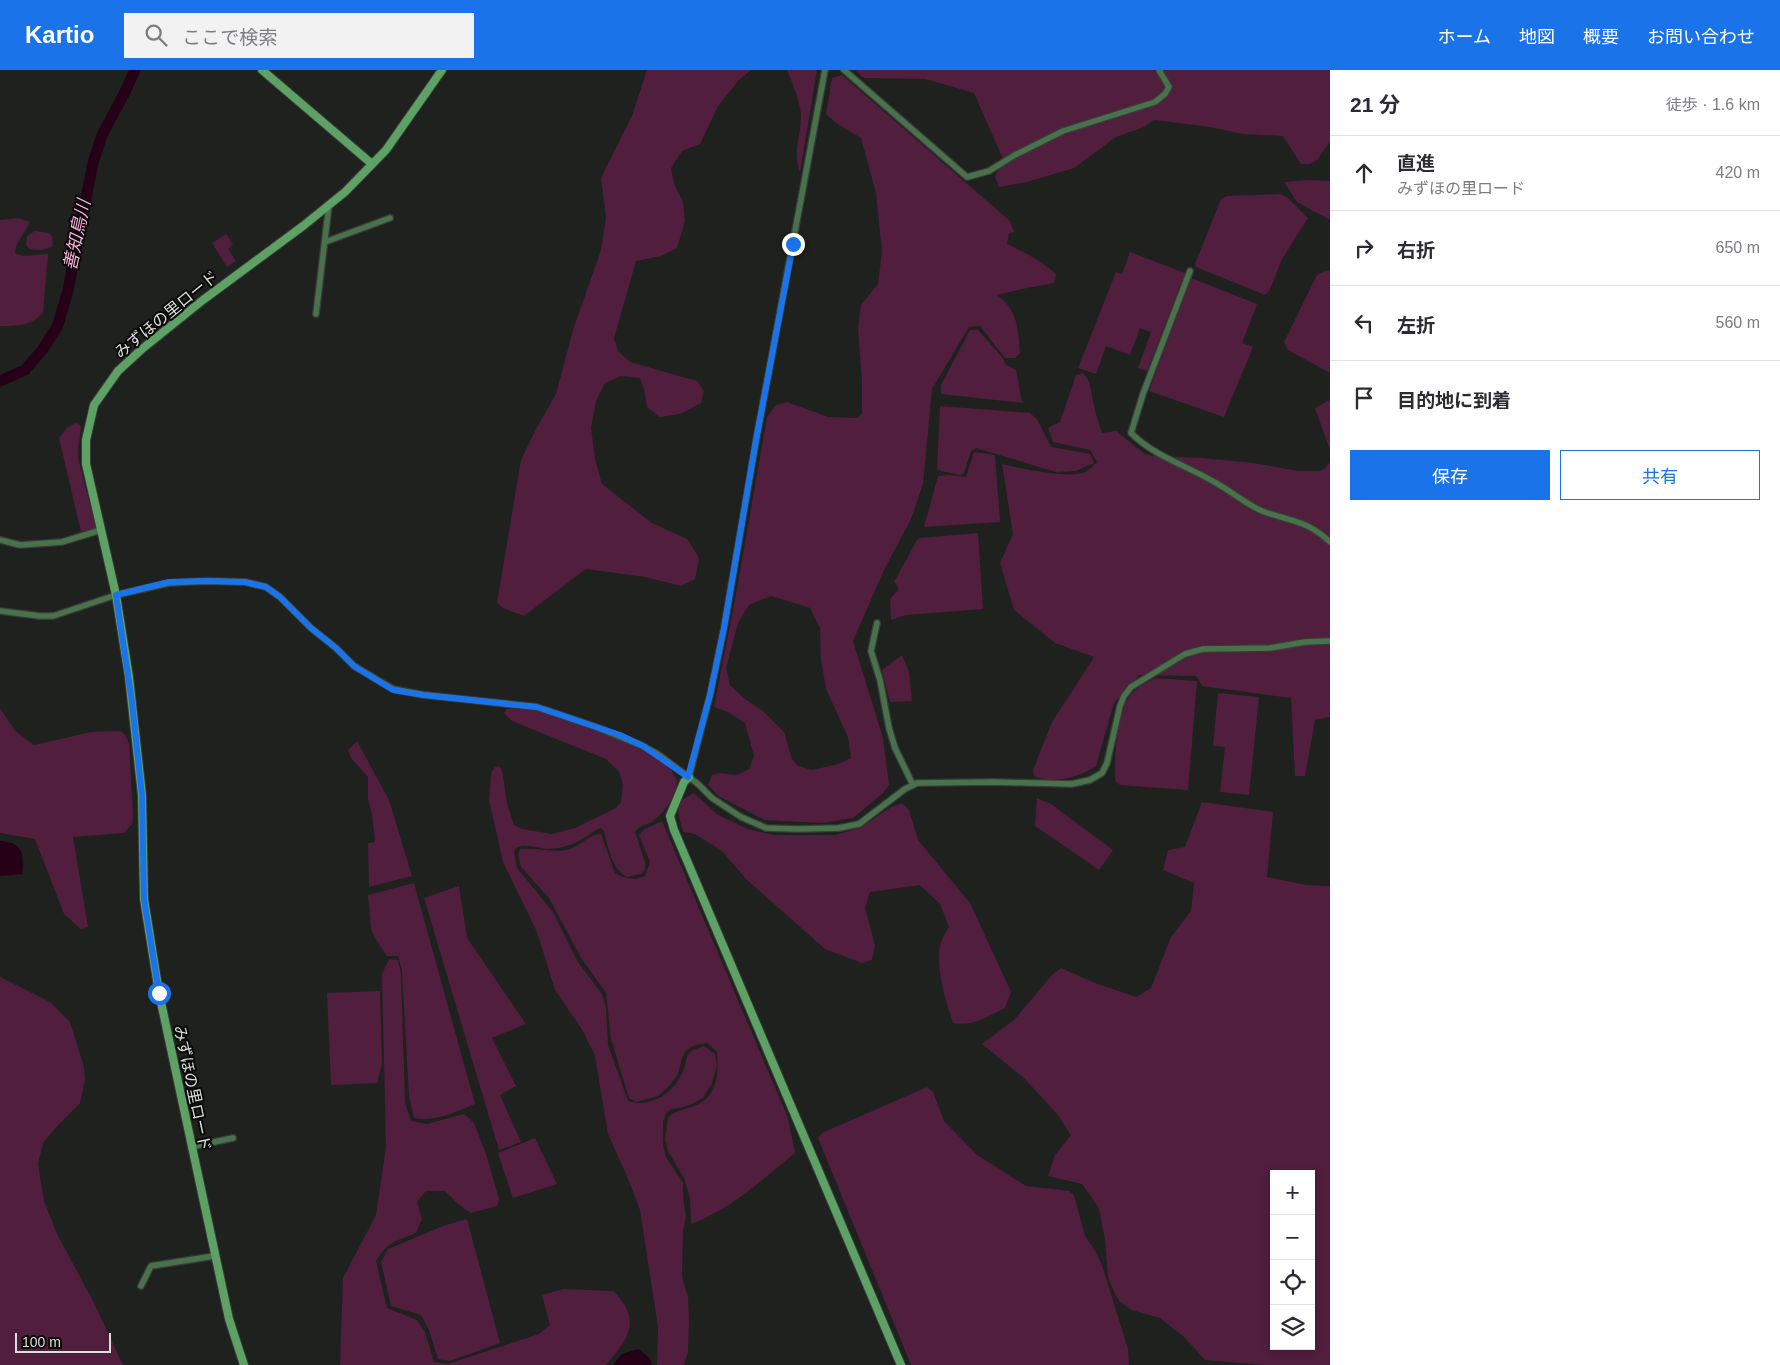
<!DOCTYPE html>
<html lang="ja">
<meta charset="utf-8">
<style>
:root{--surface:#fff;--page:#f2f2f3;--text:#2b2b33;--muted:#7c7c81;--line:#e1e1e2;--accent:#1a73e8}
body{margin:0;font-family:Arial,"Noto Sans JP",sans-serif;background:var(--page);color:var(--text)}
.controls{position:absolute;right:15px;bottom:15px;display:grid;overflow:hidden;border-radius:0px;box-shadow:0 2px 8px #0003}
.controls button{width:45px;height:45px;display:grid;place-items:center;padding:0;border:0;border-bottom:1px solid var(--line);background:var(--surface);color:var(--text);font:25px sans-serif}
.scale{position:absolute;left:15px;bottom:12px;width:96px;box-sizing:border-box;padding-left:5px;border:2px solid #dcdedc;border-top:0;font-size:14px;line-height:18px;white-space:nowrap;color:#dcdedc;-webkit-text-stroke:4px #090a09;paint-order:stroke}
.stop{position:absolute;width:15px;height:15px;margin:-11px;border:4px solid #1a73e8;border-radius:50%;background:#fff}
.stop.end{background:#1a73e8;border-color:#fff;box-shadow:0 1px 5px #0008}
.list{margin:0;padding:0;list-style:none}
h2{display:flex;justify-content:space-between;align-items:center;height:65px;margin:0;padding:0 20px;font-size:21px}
h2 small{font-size:16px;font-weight:400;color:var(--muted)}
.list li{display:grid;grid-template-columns:32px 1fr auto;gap:15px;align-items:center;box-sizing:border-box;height:75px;padding:0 20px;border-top:1px solid var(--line)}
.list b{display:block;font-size:19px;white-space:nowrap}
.list p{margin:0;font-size:16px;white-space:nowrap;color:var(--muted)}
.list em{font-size:16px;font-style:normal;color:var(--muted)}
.actions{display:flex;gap:10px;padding:15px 20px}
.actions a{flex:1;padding:11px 0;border:1px solid var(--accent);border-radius:0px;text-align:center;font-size:18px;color:var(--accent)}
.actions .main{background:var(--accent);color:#fff}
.icon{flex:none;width:28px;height:28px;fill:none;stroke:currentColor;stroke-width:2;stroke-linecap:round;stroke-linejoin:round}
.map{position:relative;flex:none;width:1330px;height:1295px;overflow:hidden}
header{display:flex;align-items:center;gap:30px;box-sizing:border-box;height:70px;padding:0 25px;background:var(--accent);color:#fff}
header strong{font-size:24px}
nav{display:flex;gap:28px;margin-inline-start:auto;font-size:18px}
.search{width:350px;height:45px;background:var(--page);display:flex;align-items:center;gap:12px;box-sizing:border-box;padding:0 18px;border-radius:0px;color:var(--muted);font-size:19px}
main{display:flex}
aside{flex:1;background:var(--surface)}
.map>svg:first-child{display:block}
.green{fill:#511e3e;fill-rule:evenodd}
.water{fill:#250017}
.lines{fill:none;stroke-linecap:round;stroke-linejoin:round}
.river{stroke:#250017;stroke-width:11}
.street-casing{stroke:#393b39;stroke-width:8}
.secondary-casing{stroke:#393b39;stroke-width:10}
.street{stroke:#49724c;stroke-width:5.5}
.secondary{stroke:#5da164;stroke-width:8}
.route{stroke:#1a73e8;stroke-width:6}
.labels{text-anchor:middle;stroke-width:4;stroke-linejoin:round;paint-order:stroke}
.street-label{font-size:16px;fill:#dcdedc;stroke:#090a09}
.water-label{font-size:18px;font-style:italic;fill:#ffb0dd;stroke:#090a09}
</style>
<header>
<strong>Kartio</strong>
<div class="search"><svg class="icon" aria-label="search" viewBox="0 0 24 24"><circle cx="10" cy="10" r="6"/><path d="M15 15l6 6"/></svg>ここで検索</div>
<nav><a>ホーム</a><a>地図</a><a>概要</a><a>お問い合わせ</a></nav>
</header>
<main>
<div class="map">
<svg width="1330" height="1295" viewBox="0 0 1330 1295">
<rect width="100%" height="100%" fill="#1e211e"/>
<g class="green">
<path d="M647,0H751L739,10L718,36L700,74L682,81L671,98L674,114L683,132L685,151L677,178L661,186L636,191L614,268L618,281L630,292L697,311L704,321L701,333L680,344L660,347L647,337L644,319L640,308L621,306L605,313L596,331L591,358L595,389L602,414L652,453L687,469L699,488L695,509L681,516L645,507L586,499L524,546L503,538L497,533L521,390L535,361L556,324L573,260L601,180L606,148L601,108L632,46Z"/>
<path d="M787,0H817L800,102C793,82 800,68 801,48C801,32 793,15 787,0Z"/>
<path d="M855,0H1330V72L1317,90L1310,94H1301L1283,66L1243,64L1210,57L1154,50L1144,57L1116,67L1074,98L1027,112L999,117L995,107L1003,89L974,23L925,9L864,8Z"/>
<path d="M842,5L1010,151L1014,162L1009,163L1007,174C1025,182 1041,191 1056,204L1054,213L1027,218L997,225C1018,240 1018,259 1020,283L1015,288H1005L980,256L969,257L932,319L923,414L911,449L884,500L853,571L883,668L889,715L882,724L853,748L823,753L765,750L720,727L708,715L712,705L719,703L737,705L749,699L754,686L745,653L730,643L714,637L736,524L767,347L776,335L787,332L828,347L858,348L862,343V311L858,259L861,235L878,214L882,181L876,123L861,68L835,52L826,44L832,8ZM771,526L810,538L820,558L821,590L826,619L848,667L851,688L838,694L812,700L798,696L792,689L784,662L763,641L745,629L730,615L726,598L738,553L749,535Z"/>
<path d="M1307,110L1330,111V150L1297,132L1284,112Z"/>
<path d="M1281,124L1288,128L1308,148L1281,191L1270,220L1265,225L1196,197L1195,194L1221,129L1227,126Z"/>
<path d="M18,148L30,152L16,176L15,183L23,186L48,184L43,243C31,256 16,256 0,256V150Z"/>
<path d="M35,161L49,163L53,168L52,177L41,180L29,179L26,175L27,166Z"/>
<path d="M226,164L233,175L228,179L236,191L227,197L212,173Z"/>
<path d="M1130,182L1185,203L1147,301L1138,298L1151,262L1140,258L1130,285L1106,276L1096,304L1078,298L1116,202L1122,204Z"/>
<path d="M1330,200V303L1288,280L1284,272L1317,205L1325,201Z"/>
<path d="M1191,208L1257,234L1242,273L1253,277L1224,347L1149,321Z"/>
<path d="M970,260H978L1003,288L1006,295L1016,300L1022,333L941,324V315Z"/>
<path d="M1083,303C1092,312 1091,324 1094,336C1096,345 1099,354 1102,363L1116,361L1144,383L1152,386L1203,388L1253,393L1299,401H1320L1325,398L1330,392V647L1315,650L1305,706H1295L1291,628L1202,616L1196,606L1139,605L1114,633L1096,696C1080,707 1052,715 1034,706L1033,700L1052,652L1094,587L1055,573L1014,540L1000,493L1013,464L1002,394C1018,398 1071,409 1085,402C1089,400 1094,395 1097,392L1090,380L1053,372L1048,358L1060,352L1076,305Z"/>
<path d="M1330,330V380L1315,338Z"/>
<path d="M940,336L1030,343L1037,349L1051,377L1086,383L1091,385L1094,393L1076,401L1056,402L976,378L971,381L964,403L960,405L937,400Z"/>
<path d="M75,353L80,355L81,358L78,381L79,392L96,458L81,462L59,368L67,358Z"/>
<path d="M974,382L995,385L1000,452L924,457L938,406L949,405L966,407Z"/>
<path d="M978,463L983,539L906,545L891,550L890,529L899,519L897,515L894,512L917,470L920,468Z"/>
<path d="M902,585L909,602L912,631L890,632L882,600Z"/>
<path d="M1155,608L1197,611L1188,720L1120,715L1116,712C1112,696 1119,640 1129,627C1135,618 1146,613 1155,608Z"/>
<path d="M1218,623L1259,627L1249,725L1220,722L1225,677L1213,676Z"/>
<path d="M0,638L15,661L34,675L91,662L121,661L125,665L129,673L133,744L132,754L124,763L73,767L88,857L81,859L64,844L35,769L0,763Z"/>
<path d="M512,638L538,641L603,662L660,689L670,697L677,711C676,727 664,743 652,752C646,755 638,756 635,762L645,792V800L641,804L627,807C611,799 608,776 604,761L601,758L598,759C581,770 568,779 547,779C537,778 525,773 516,778L514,782L517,798L553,842L578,892L602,924L606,938L608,975L628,1031C651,1039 675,1022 683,1001C686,995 685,987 690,982C694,979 699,978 704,976L715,984L717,996L712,1013L703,1028L692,1034L680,1038L671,1039L666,1043L663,1052V1076L666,1087L683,1113V1127L686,1146L683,1161L682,1207L688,1227L689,1248L688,1282L684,1295H657L658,1257L640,1140L629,1111L608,1064L595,986L583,961L555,920L537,862L503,792L489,730L491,703L495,697L499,696L502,700L507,733L514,755L522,759L552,764L575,758L616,738L621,732L623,715L619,702L606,689L512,651L504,643L507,639Z"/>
<path d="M357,671L389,730L412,806L369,817L368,773L375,772L372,744L368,730V707L351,688L348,680Z"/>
<path d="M694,723L718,745L748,759L774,765H835L860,758L891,737L902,733L909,740L918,770L970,833L1011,922L1005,938C989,946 972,957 953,953C946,931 934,895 941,872C943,867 946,862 949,857L940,834L920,815L870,822L865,838L875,875L872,890L862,893L825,879L746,809L722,781L695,764L683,762L678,743L680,731Z"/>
<path d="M1037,728L1051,734L1113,780L1099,800L1035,756Z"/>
<path d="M1202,732L1273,742L1267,807L1306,815L1330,816V1295H1264L1205,1290L1184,1267L1160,1248L1132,1240L1120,1232L1115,1224L1108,1207L1105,1170L1099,1138L1082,1114L1048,1106L1055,1085L1071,1065L1057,1044L1024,1008L982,974L1014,950L1052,905L1061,898L1095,913L1136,927L1151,918L1171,867L1191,841L1194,813L1163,800L1168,780L1185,777ZM1274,1104H1311V1276H1274Z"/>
<path d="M662,751L788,1048L795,1083C761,1110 733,1138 691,1154L690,1129L684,1108L668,1081L665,1070L668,1047C677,1040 684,1040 694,1036C717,1028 719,1003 717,982L707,973L693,976L686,981L682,988L678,1004L669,1016L658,1026L636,1032L629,1028L611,969L606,923L581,888L549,828L521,797L518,785L520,779C537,777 553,784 570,779C581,776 590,763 601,764L615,803C626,809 633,811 645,806L650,792L639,765L645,759Z"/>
<path d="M414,813L475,1034C455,1042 436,1052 414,1048L409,1027L402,901L398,886H387L374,866L371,858L368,825Z"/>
<path d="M459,816L467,868L526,954L492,968L516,1016L500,1025L521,1072L499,1080L424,828Z"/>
<path d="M389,889L398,890L401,904L405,1032L411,1051L427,1054L464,1044L474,1053L486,1084L499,1129L497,1136L471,1143L458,1134L445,1121H426L417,1132L422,1149L416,1163C396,1171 387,1172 376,1191L387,1238L417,1250L425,1262L434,1292L448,1294L539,1264L550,1255L542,1225L563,1219L613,1221C643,1250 628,1269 606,1295H340L343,1208L376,1145L386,1077L382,904Z"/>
<path d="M0,907L50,932L70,952L84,997L85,1010L80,1033L58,1055L43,1073L38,1094L44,1131L57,1164L94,1233L123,1295H0Z"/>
<path d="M380,921L382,994L377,1013L331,1015L327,923Z"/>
<path d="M927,1017L933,1022L944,1051L976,1084L1026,1116L1069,1121L1074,1125L1085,1166L1095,1181L1102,1195L1128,1279L1129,1295H911L818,1068L822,1063Z"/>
<path d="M535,1068L557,1114L513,1128L498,1083Z"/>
<path d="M467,1149L500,1273L450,1291L438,1289L429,1260L421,1245L391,1236L381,1192L388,1179L443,1156Z"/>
</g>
<g class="water">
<path d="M0,771C23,772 24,784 22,804L0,806Z"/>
<path d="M638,1279L650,1288L652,1295H613L622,1284Z"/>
</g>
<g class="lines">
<path class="river" d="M0,311L25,300L43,279L58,255L68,220L93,93L102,65L125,22L135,0"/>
<defs>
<g id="street">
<path d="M844,0L967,107L989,101L1015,85L1063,61L1155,32L1165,24L1169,17L1159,0"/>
<path d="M325,172L390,148"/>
<path d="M1190,201L1143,324L1131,363C1155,387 1188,396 1216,413C1231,421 1246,434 1262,441C1289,451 1307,450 1330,472"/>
<path d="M316,244L329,135"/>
<path d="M0,470L20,475L62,472L101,460"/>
<path d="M0,541L40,546H53L116,525L169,513L206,511L245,512L266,517L280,527L311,558L336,578L354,596L393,619L424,625L537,637L596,657L643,676L659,685L698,714L712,728L741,747L766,758L798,759L839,758L859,754L905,719L917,713L993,712L1072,714L1090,710L1102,703L1107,693L1120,636L1124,626L1131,617L1185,584L1203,579L1270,578L1305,572L1330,571"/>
<path d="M877,553L871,581L880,610L889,658L895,678L913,715"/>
<path d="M689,707L710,625L724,558L756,371L825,0"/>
<path d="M191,1077L233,1068"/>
<path d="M141,1216L151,1196L214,1186"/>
</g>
<g id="secondary">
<path d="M262,0L372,94"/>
<path d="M689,707L684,712L670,746L674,760L901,1295"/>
<path d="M244,1295L229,1249L159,923L144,829L142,725L129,607L116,525L86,394V370L94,335L118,301L142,279L203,230L303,156L345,122L386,80L442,0"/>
</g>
</defs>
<use href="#street" class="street-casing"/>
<use href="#secondary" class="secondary-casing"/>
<use href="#street" class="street"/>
<use href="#secondary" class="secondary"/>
</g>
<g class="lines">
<path class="route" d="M159,923L144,829L142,726L132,632L116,525L169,512L206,511L245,512L266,517L280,527L311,558L336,578L354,596L393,620L424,625L537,637L620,665L643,676L688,707L710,625L724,558L756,370L793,174"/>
</g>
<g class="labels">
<g class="street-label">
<text transform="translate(166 244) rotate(-39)" y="6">みずほの里ロード</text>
<text transform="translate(193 1018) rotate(78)" y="6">みずほの里ロード</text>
</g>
<g class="water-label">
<text transform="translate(77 165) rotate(-78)" y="6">善知鳥川</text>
</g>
</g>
</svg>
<div class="controls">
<button>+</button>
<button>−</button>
<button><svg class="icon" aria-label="locate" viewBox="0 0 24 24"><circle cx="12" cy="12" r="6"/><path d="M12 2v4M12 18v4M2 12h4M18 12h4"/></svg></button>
<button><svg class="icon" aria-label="layers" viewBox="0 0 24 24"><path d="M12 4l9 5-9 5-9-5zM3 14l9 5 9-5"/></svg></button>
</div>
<div class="scale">100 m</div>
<div class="stop" style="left:159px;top:923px"></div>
<div class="stop end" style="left:793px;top:174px"></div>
</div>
<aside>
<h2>21 分<small>徒歩 · 1.6 km</small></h2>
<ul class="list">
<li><svg class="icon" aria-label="ahead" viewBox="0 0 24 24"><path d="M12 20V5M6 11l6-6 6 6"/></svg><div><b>直進</b><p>みずほの里ロード</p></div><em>420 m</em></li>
<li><svg class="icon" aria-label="right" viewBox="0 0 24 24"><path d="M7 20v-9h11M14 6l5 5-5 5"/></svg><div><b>右折</b></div><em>650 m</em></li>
<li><svg class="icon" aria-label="left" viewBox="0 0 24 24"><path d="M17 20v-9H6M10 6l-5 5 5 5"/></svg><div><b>左折</b></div><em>560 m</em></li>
<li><svg class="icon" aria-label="arrive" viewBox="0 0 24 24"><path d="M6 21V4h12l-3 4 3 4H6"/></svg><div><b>目的地に到着</b></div></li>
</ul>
<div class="actions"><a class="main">保存</a><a>共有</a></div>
</aside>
</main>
